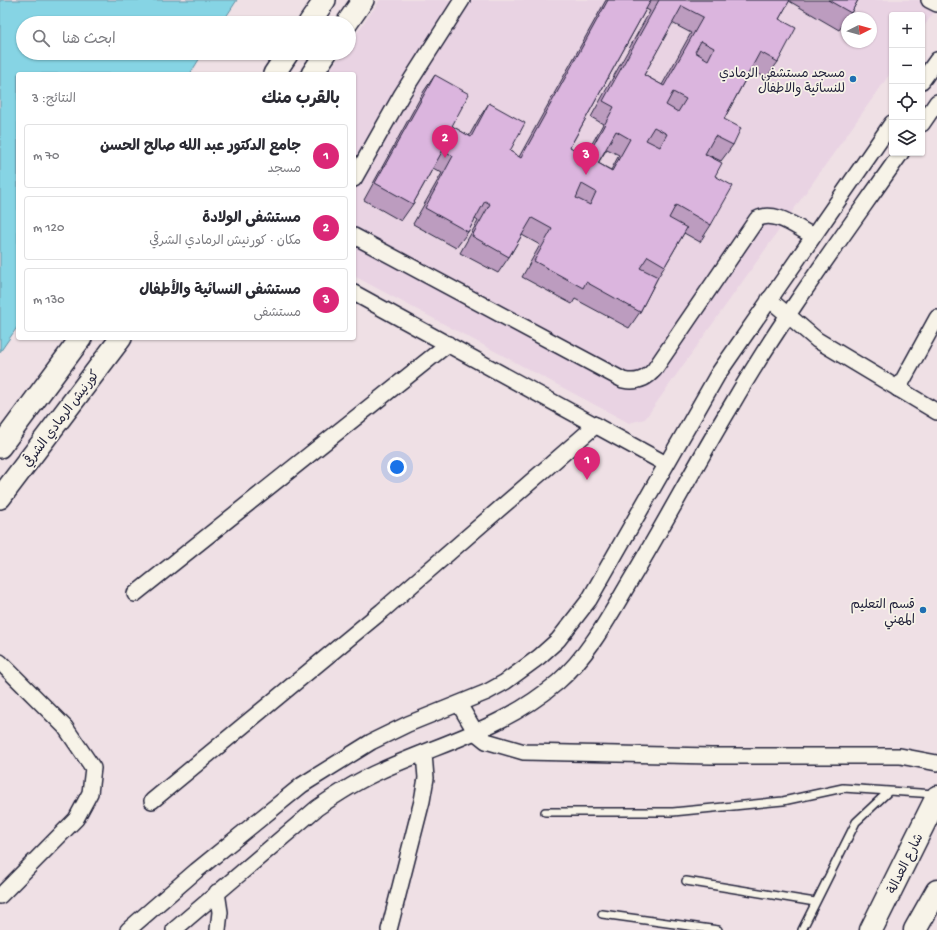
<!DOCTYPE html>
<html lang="ar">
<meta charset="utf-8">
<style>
:root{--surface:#fff;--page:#f7f7f7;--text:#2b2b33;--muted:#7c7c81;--line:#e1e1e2;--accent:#db2777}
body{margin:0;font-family:"Gochi Hand","Playpen Sans Arabic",sans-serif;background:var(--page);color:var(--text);direction:rtl}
.controls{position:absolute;right:12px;top:12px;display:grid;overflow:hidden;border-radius:4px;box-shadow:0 1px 3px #0004}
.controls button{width:36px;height:36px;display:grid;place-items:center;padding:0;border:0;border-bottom:1px solid var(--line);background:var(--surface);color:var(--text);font:20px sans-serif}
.compass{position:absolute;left:841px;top:12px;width:36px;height:36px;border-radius:50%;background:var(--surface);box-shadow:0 1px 3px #0004;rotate:84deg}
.you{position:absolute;left:397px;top:467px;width:14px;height:14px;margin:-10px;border:3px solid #fff;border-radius:50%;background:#1a73e8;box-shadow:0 0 0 6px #1a73e833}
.badge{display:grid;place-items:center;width:26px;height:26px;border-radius:50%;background:var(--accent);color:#fff;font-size:13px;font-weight:700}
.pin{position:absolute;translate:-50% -33px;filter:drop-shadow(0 1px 2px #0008)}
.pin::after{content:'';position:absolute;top:21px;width:14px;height:12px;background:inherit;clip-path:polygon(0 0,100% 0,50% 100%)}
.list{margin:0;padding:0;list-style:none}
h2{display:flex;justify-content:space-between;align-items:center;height:52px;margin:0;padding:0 16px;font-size:17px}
h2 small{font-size:13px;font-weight:400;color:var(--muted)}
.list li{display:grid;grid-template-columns:26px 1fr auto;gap:12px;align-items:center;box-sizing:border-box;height:64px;margin:0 8px 8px;padding:0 8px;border:1px solid var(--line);border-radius:4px}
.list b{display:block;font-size:15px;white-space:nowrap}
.list p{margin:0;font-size:13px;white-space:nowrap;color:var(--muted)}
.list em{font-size:13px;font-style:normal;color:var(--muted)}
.icon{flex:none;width:22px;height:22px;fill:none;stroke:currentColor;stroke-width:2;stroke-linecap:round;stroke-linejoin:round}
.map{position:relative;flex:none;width:937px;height:930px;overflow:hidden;direction:ltr}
.search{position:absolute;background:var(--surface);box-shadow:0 1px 3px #0004;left:16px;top:16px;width:340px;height:44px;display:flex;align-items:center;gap:10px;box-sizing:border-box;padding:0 14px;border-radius:22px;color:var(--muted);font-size:15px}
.panel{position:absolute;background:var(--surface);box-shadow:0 1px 3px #0004;left:16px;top:72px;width:340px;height:268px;border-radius:4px;direction:rtl}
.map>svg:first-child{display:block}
.built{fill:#e9d3e3;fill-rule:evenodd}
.water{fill:#86d4e4;stroke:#5e8da0}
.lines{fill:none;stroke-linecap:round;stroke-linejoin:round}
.service-casing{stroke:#22223b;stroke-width:10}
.minor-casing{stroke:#22223b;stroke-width:18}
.secondary-casing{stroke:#22223b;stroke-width:24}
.primary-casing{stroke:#22223b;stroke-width:25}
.service{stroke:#f7f3e8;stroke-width:7}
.minor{stroke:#f7f3e8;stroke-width:15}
.secondary{stroke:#f7f3e8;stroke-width:21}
.primary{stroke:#f7f3e8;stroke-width:22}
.wall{fill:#bc9cbf;stroke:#22223b;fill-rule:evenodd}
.building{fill:#dbb5de;stroke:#22223b;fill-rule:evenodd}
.poi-dot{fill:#1f6fb2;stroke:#f7f3e8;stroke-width:1.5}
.labels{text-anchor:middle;stroke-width:3.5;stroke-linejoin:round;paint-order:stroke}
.poi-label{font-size:13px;fill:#22223b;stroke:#f7f3e8;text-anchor:end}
.street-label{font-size:13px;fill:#22223b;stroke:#f7f3e8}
</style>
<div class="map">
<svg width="937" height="930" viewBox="0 0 937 930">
<rect width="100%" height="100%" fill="#efe0e5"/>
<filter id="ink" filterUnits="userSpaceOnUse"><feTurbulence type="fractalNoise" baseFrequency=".025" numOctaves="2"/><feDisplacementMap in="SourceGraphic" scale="8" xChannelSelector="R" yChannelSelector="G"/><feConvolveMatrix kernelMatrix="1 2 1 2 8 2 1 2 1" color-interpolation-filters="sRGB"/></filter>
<g filter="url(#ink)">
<path class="built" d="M380,0H937V8L922,29V15H892V71L645,419L629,423L354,276V74H327L342,53H349V44ZM847,18H871V42H847Z"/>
<path class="water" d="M0,0H237L222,23H23V53H203L190,74H18V326L0,352Z"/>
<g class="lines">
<defs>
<g id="service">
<path d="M545,812H673L783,801L843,788L935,794"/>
<path d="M686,881L815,902"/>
<path d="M602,914L718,930"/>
<path d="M802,930L856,822L888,792"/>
</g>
<g id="minor">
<path d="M929,0L937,4"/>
<path d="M922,81L937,60"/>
<path d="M922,124L937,102"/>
<path d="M354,179L402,94L462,0"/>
<path d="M354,236L623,380C636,383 645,380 654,370L757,219C775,209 797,228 813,236"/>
<path d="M354,293L666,464"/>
<path d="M769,299L817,340L937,412"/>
<path d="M898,389L937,318"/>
<path d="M135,594L448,344"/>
<path d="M0,662L65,727L93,768L90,793L76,819L0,896"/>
<path d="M459,704L476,733L486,741L524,752L711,756H900L937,763"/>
<path d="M152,801L382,611L596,425"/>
<path d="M217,892L220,912L218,930"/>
<path d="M128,930L196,871L302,785L371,742L408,724L487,692L505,682L539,657L558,640L589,600L718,374L892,123"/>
<path d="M174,930L317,808C337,794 357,781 380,771C443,742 503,729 558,682C588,656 609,617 629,583C664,525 696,464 731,406C782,318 843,236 901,153"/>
<path d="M389,930L422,801L426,778L424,754"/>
</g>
<g id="secondary">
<path d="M309,23L325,0"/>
<path d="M347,23L363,0"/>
<path d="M274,74L288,53"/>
<path d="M312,74L326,53"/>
<path d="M0,447L81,338"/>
<path d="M0,498L121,338"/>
</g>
<g id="primary">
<path d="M871,930L937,797"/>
<path d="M915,930L937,891"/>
</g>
</defs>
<use href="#service" class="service-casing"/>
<use href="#minor" class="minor-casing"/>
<use href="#secondary" class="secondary-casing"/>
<use href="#primary" class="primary-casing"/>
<use href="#service" class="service"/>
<use href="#minor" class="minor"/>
<use href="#secondary" class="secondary"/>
<use href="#primary" class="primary"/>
</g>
<path class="wall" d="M606,0H858L851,13L847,18V19L839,30L789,1L779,19L778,62L766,78L751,69L724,119L733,145L721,161L706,154L715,176L711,225L700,242L684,233L665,266L658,277L640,312L629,328L575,299L572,304L522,277L540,245L522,235L509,257L498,273L460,253L478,221L475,219L468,232L456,248L413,224L442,173L433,168L413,204L401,221L364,200L424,91L435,75L452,126L469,136L478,120L489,103L510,151L519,157ZM646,9L650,11L591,117L603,124L585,156L570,147ZM672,23L691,33L662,85L644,75ZM607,149L619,155L611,170L598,163Z"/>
<g class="building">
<path d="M608,0H651L570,147L587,157L614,107L603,101L659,0H790L779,19L796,28L778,62L760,52L724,119L741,128L733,145L715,136L705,154L722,163L715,176L733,186L711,225L676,205L669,218L687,228L665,266L648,256L640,268L658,277L640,312L586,282L583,288L534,261L552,229L532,218L509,257L472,236L490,204L485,201L468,232L425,208L453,156L443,150L413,204L375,183L435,75L469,94L452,126L471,137L489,103L525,123L510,151L521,158ZM682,6L703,17L664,86L644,75ZM701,41L714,48L708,60L695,52ZM673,92L686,99L678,112L666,105ZM654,127L667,134L660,147L646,140ZM616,131L630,139L612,171L598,163ZM582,184L596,192L590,205L576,198Z"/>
<path d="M828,0H858L851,13Z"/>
</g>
</g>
<g class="poi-dot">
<circle cx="853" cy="79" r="4"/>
<circle cx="923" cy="610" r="4"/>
</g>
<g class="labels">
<g class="poi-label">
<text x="845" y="77">مسجد مستشفى الرمادي<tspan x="845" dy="15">للنسائية والاطفال</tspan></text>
<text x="915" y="608">قسم التعليم<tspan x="915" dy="15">المهني</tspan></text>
</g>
<g class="street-label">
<text transform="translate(60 418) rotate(-53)" y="5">كورنيش الرمادي الشرقي</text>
<text transform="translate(904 863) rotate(-64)" y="5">شارع العدالة</text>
</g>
</g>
</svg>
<div class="controls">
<button>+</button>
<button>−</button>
<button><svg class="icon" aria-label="locate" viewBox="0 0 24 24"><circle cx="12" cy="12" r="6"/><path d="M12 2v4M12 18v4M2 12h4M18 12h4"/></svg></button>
<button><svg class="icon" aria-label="layers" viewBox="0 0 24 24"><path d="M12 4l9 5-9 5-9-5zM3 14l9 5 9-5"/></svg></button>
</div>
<svg class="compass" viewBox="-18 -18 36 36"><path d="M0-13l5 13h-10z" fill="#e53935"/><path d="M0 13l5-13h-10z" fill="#7c7c81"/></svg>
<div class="you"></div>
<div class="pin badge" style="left:587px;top:480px">1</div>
<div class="pin badge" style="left:445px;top:158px">2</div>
<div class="pin badge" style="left:586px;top:175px">3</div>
<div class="search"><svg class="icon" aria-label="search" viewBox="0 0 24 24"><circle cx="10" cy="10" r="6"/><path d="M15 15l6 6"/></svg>ابحث هنا</div>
<section class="panel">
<h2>بالقرب منك<small>النتائج: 3</small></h2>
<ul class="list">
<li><span class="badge">1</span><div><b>جامع الدكتور عبد الله صالح الحسن</b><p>مسجد</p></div><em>70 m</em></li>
<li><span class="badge">2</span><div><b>مستشفى الولادة</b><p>مكان · كورنيش الرمادي الشرقي</p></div><em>120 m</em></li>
<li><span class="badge">3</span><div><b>مستشفى النسائية والأطفال</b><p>مستشفى</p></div><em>130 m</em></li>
</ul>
</section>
</div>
